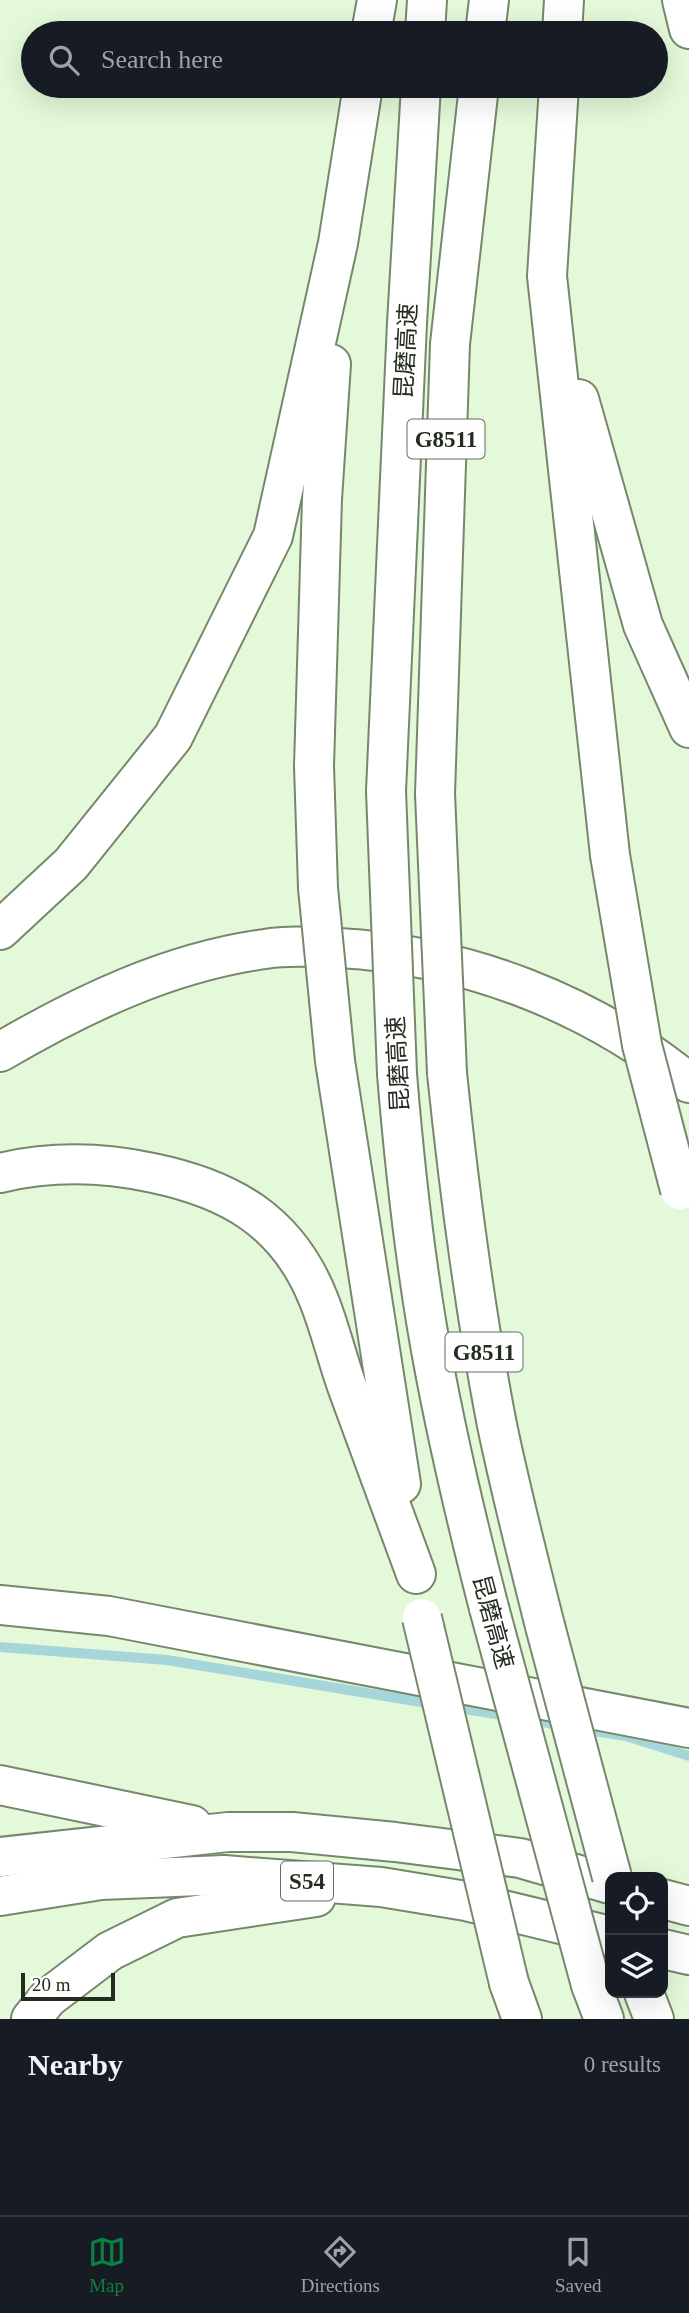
<!DOCTYPE html>
<meta charset="utf-8">
<style>
:root{--surface:#171b24;--page:#20242c;--text:#f1f3f6;--muted:#9ea1a6;--line:#363941;--accent:#0b8043}
body{margin:0;font-family:"Times New Roman","Noto Sans SC",serif;background:var(--page);color:var(--text)}
.controls{position:absolute;right:21px;bottom:21px;display:grid;overflow:hidden;border-radius:14px;box-shadow:0 7px 28px #0002}
.controls button{width:63px;height:63px;display:grid;place-items:center;padding:0;border:0;border-bottom:2px solid var(--line);background:var(--surface);color:var(--text);font:35px sans-serif}
.scale{position:absolute;left:21px;bottom:18px;width:94px;box-sizing:border-box;padding-left:7px;border:4px solid #242c20;border-top:0;font-size:19px;line-height:24px;white-space:nowrap;color:#242c20;-webkit-text-stroke:5px #fefefe;paint-order:stroke}
.list{margin:0;padding:0;list-style:none}
h2{display:flex;justify-content:space-between;align-items:center;height:91px;margin:0;padding:0 28px;font-size:30px}
h2 small{font-size:23px;font-weight:400;color:var(--muted)}
.icon{flex:none;width:38px;height:38px;fill:none;stroke:currentColor;stroke-width:2;stroke-linecap:round;stroke-linejoin:round}
.map{position:relative;flex:none;width:689px;height:2019px;overflow:hidden}
.search{position:absolute;background:var(--surface);box-shadow:0 7px 28px #0002;left:21px;right:21px;top:21px;height:77px;display:flex;align-items:center;gap:18px;box-sizing:border-box;padding:0 24px;border-radius:38px;color:var(--muted);font-size:26px}
.sheet{height:196px;background:var(--surface)}
nav{display:flex;justify-content:space-around;align-items:center;box-sizing:border-box;height:98px;border-top:2px solid var(--line);background:var(--surface);font-size:19px;color:var(--muted)}
nav a{display:grid;justify-items:center;gap:4px}
nav .on{color:var(--accent)}
.map>svg:first-child{display:block}
.lines{fill:none;stroke-linecap:round;stroke-linejoin:round}
.stream{stroke:#a6d6da;stroke-width:10}
.tertiary-casing{stroke:#75886c;stroke-width:42}
.motorway-casing{stroke:#75886c;stroke-width:42}
.tertiary{stroke:#fff;stroke-width:38}
.motorway{stroke:#fff;stroke-width:38}
.motorway-bridge-casing{stroke:#75886c;stroke-width:42;stroke-linecap:butt}
.motorway-bridge{stroke:#fff;stroke-width:38}
.labels{text-anchor:middle;stroke-width:7;stroke-linejoin:round;paint-order:stroke}
.shield{fill:#fefefe;stroke:#656b63;stroke-width:2}
.shield-label{font-size:23px;font-weight:bold;fill:#242c20}
.street-label{font-size:24px;fill:#242c20;stroke:#fefefe}
</style>
<div class="map">
<svg width="689" height="2019" viewBox="0 0 689 2019">
<rect width="100%" height="100%" fill="#e3f9d9"/>
<g class="lines">
<g class="stream">
<path d="M0,1647L167,1660L433,1704"/>
<path d="M451,1707L509,1716"/>
<path d="M527,1719L564,1726"/>
<path d="M582,1729L626,1736L689,1756"/>
</g>
<defs>
<path id="tertiary" d="M0,1605L109,1616L689,1728"/>
<g id="motorway">
<path d="M682,0L689,29"/>
<path d="M371,33L377,0"/>
<path d="M425,33L427,0"/>
<path d="M485,33L489,0"/>
<path d="M562,33L564,0"/>
<path d="M559,86L547,276L610,855"/>
<path d="M579,399L643,625L689,728"/>
<path d="M314,766L322,499L331,364"/>
<path d="M386,791L407,323L421,86"/>
<path d="M435,794L450,344L479,86"/>
<path d="M0,930L71,864L173,737L273,536L338,243L363,86"/>
<path d="M0,1052C82,1004 170,962 265,949C289,945 315,947 339,948C466,955 591,1003 689,1083"/>
<path d="M335,1061L401,1484"/>
<path d="M447,1073C459,1189 474,1305 496,1420C510,1489 528,1558 545,1626"/>
<path d="M397,1074C404,1159 413,1243 427,1327C443,1422 465,1515 489,1608"/>
<path d="M0,1173C50,1161 102,1162 153,1173C230,1189 287,1221 318,1298C330,1327 337,1359 348,1389C371,1450 393,1512 416,1574"/>
<path d="M0,1785L192,1825"/>
<path d="M0,1857L228,1832H292L395,1842L520,1858L610,1884"/>
<path d="M0,1896L101,1880L224,1875L381,1887L466,1901L610,1936"/>
<path d="M663,1899L689,1906"/>
<path d="M663,1949L689,1955"/>
<path d="M509,1983L522,2019"/>
<path d="M591,1985L604,2019"/>
<path d="M644,1993L654,2019"/>
<path d="M31,2019L48,1998L110,1951L177,1918L316,1897"/>
</g>
</defs>
<use href="#tertiary" class="tertiary-casing"/>
<use href="#motorway" class="motorway-casing"/>
<use href="#tertiary" class="tertiary"/>
<use href="#motorway" class="motorway"/>
<defs>
<g id="motorway-bridge">
<path d="M314,766L318,888L335,1061"/>
<path d="M386,791L397,1074"/>
<path d="M435,794L447,1073"/>
<path d="M610,855L642,1045L680,1190"/>
<path d="M489,1608L591,1985"/>
<path d="M422,1618L509,1983"/>
<path d="M545,1626L612,1877"/>
</g>
</defs>
<use href="#motorway-bridge" class="motorway-bridge-casing"/>
<use href="#motorway-bridge" class="motorway-bridge"/>
</g>
<g class="labels">
<g class="shield">
<rect x="407.5" y="419.5" width="77" height="39" rx="5"/>
<rect x="445.5" y="1332.5" width="77" height="39" rx="5"/>
<rect x="281" y="1861.5" width="52" height="39" rx="5"/>
</g>
<g class="shield-label">
<text x="446" y="447">G8511</text>
<text x="484" y="1360">G8511</text>
<text x="307" y="1889">S54</text>
</g>
<g class="street-label">
<text transform="translate(406 351) rotate(-87)" y="8">昆磨高速</text>
<text transform="translate(398 1064) rotate(-93)" y="8">昆磨高速</text>
<text transform="translate(493 1622) rotate(75)" y="8">昆磨高速</text>
</g>
</g>
</svg>
<div class="controls">
<button><svg class="icon" aria-label="locate" viewBox="0 0 24 24"><circle cx="12" cy="12" r="6"/><path d="M12 2v4M12 18v4M2 12h4M18 12h4"/></svg></button>
<button><svg class="icon" aria-label="layers" viewBox="0 0 24 24"><path d="M12 4l9 5-9 5-9-5zM3 14l9 5 9-5"/></svg></button>
</div>
<div class="scale">20 m</div>
<div class="search"><svg class="icon" aria-label="search" viewBox="0 0 24 24"><circle cx="10" cy="10" r="6"/><path d="M15 15l6 6"/></svg>Search here</div>
</div>
<section class="sheet">
<h2>Nearby<small>0 results</small></h2>
<ul class="list">
</ul>
</section>
<nav>
<a class="on"><svg class="icon" aria-label="map" viewBox="0 0 24 24"><path d="M3 6l6-2 6 2 6-2v14l-6 2-6-2-6 2zM9 4v14M15 6v14"/></svg>Map</a>
<a><svg class="icon" aria-label="directions" viewBox="0 0 24 24"><path d="M12 3l9 9-9 9-9-9zM9 14v-3h6M13 9l2 2-2 2"/></svg>Directions</a>
<a><svg class="icon" aria-label="saved" viewBox="0 0 24 24"><path d="M7 4h10v16l-5-4-5 4z"/></svg>Saved</a>
</nav>
